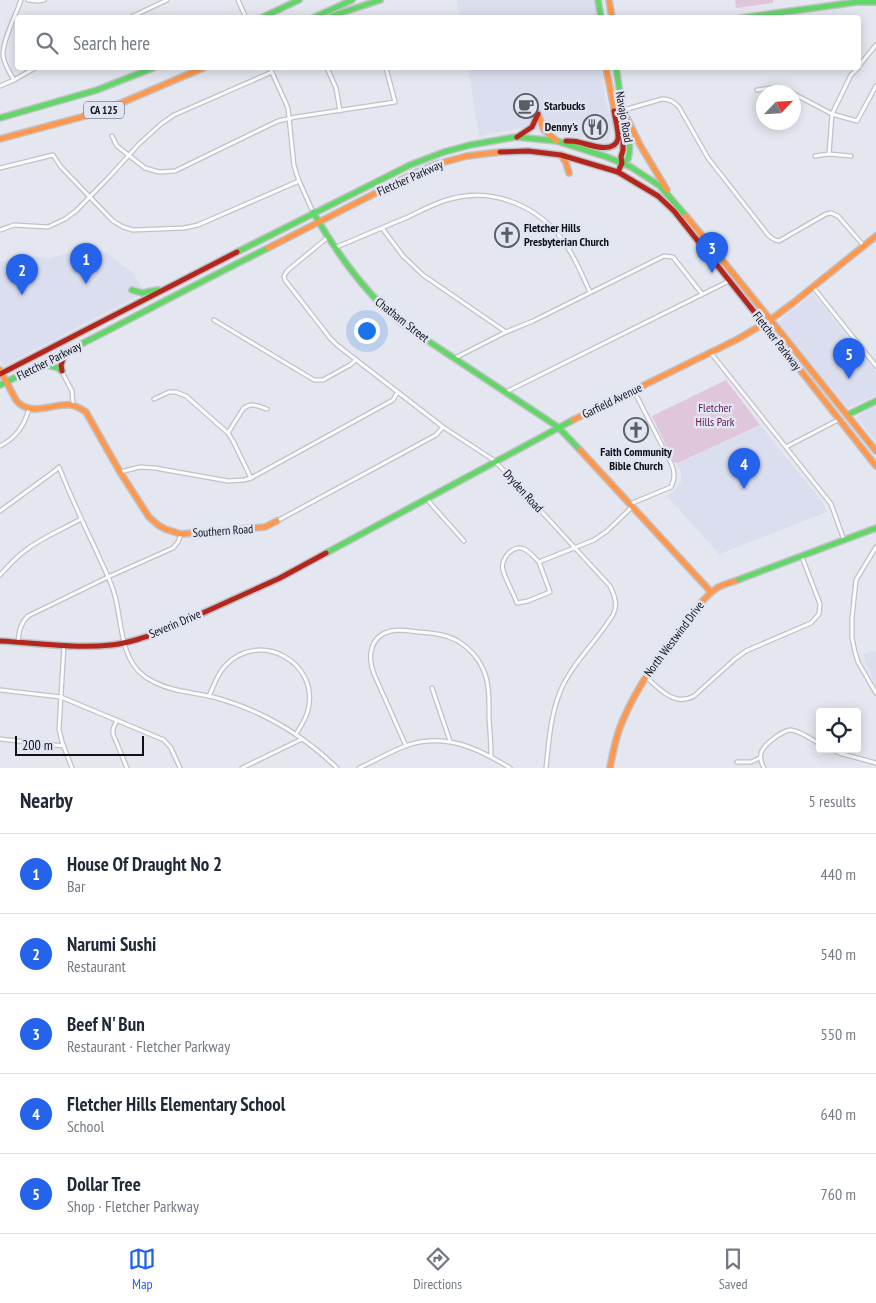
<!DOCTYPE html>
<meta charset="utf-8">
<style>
:root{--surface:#fff;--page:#f6f6f7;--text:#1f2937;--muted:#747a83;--line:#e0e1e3;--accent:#2563eb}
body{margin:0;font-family:"PT Sans Narrow",sans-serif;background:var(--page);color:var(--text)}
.controls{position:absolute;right:15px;bottom:15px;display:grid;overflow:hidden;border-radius:5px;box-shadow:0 2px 12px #0003}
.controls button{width:45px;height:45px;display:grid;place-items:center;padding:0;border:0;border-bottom:1px solid var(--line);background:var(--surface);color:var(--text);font:25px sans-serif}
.compass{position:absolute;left:756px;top:85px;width:45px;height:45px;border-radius:50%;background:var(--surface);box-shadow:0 2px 12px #0003;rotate:65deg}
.scale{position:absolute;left:15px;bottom:12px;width:129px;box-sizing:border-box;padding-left:5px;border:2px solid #111217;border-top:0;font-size:14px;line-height:18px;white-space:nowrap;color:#111217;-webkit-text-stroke:4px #e0e4f3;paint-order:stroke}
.you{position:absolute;left:366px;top:330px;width:18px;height:18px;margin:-12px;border:4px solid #fff;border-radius:50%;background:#1a73e8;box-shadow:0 0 0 8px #1a73e833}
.badge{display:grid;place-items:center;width:32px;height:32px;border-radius:50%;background:var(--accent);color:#fff;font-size:16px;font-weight:700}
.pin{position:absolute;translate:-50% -41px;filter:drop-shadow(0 1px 2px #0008)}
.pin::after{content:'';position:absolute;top:26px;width:18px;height:15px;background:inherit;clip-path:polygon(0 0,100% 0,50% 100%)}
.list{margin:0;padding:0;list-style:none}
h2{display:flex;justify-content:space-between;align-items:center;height:65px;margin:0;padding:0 20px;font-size:21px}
h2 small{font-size:16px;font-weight:400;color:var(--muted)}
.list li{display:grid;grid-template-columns:32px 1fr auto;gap:15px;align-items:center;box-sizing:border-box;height:80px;padding:0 20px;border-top:1px solid var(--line)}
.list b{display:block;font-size:19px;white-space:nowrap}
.list p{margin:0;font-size:16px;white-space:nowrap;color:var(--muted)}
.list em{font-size:16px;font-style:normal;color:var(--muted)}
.icon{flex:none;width:28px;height:28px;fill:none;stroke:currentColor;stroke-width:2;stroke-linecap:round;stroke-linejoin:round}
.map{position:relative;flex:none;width:876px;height:768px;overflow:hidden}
.search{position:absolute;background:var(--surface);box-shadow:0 2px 12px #0003;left:15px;right:15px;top:15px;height:55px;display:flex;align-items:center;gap:12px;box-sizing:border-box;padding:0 18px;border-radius:5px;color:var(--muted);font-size:19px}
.sheet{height:465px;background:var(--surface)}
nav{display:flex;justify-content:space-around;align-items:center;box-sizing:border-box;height:70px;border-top:1px solid var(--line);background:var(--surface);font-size:14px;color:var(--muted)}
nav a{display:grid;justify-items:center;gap:2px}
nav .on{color:var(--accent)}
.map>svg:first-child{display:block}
.built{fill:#dadeee}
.green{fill:#e0c6da}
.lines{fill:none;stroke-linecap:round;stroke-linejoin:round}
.street-casing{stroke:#c0c2c8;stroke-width:5.5}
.fast-casing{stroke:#c0c2c8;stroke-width:8}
.slow-casing{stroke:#c0c2c8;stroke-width:8}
.jam-casing{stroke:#c0c2c8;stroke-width:8}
.street{stroke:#fbfbfd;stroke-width:3}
.fast{stroke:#63d668;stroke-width:5}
.slow{stroke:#ff974d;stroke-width:5}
.jam{stroke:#b3261e;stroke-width:5}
.labels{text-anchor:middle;stroke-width:5;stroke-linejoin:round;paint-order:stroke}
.shield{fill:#e0e4f3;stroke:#4f5159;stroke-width:1}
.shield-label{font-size:11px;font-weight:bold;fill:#111217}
.poi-label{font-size:12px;font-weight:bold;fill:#111217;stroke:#e0e4f3;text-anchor:start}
.street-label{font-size:12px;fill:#111217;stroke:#e0e4f3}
.park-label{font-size:12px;fill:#681a50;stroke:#e0e4f3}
</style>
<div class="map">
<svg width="876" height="768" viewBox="0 0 876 768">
<rect width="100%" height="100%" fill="#e4e7ef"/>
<g class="built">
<path d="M457,0H595L598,17H460Z"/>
<path d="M468,68H602L605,98L613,126L608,143L581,137L521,128L479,136Z"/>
<path d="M92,247L110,255L134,274L143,290L138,296L3,366L0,360V262L23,255L49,258Z"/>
<path d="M813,294L876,372V395L848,408L778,322Z"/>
<path d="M874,406L876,409V442L857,417Z"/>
<path d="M760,425L823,503L827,512L719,554L667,496L674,491L681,482V473L677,463Z"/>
<path d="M876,651V686L865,662L864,654Z"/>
</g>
<g class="green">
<path d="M735,0H773V3L736,8Z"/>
<path d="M726,380L760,425L677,463L674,462L652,416Z"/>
</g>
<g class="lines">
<defs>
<g id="street">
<path d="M28,0L38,1L44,0"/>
<path d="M238,0L246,18"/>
<path d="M129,18L167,0"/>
<path d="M858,67L876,45"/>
<path d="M270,68L288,108L294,166L299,181L313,212"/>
<path d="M327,68L336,88L340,111"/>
<path d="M14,80C10,73 3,63 3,54C3,39 16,15 21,0"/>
<path d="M0,86L14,80L35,68"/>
<path d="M757,90C769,88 780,86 791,92"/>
<path d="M794,94L832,114L857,121L876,86"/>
<path d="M624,110L662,99C670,99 674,102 679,107L708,158L769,236L775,240L779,241L826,214L831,213L838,216L864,246"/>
<path d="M112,136L117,146L145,168L159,172L175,171L278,121L296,117L395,102L386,68"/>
<path d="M829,154L832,114L851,75L858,68"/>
<path d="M815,156L829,154L851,156"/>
<path d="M0,168L53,155L61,167L113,221L123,227L133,230L184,228L198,225L299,181"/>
<path d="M382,228L403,256L423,275L506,332"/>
<path d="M0,230L14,225L48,227L65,219L76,211L110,176L139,144L161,124L174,115L272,72"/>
<path d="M327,238L287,271L284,276L285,280L330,338L337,345L443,427L495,461L610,586C614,594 618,604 614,612C613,617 608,621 606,625C591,647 570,667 560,692C550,717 549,742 546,768"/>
<path d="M334,248C359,238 383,227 408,217C422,210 435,203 450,199C493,187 539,206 564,242C575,257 582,275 590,292"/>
<path d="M813,287L876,366"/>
<path d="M214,320L314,380H323L350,365L356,360"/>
<path d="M711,353L831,504L844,540"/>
<path d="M455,358L506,332L533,321L664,256L673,257L702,294"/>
<path d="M62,372L72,391L73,405"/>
<path d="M506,392L729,281"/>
<path d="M154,399L169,392H176L186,396L228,433L233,441L251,478"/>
<path d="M228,433L243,409C251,402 258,406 267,409"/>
<path d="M0,446C16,438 24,426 29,409"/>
<path d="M786,447L838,420"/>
<path d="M120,472L140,467L155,468L228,481L244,480L251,478L384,405L393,400L397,393"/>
<path d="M427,498L431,504L464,541"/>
<path d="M630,504L671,487C675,478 675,472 671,463L634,391"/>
<path d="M0,511L56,470L59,467C70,495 83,523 96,550C102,565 111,580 115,596C122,622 120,658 144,676C147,679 151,680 154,682C173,692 193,692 213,697C262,710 301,733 337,768"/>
<path d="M277,521L436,435L443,427"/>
<path d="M876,547L856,580L852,618V638L855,652L858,662L876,693"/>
<path d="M539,562L550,592L528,601L517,603C513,592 506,581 503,570C500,560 512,544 524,549C529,551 535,558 539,562L594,540L607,531L632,507"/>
<path d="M0,575C8,566 16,557 26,550C43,537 63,529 81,519"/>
<path d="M18,642C19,631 20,624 28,616L108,577L173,548L178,542L181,534"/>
<path d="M64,645L59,729L62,742L72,768"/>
<path d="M646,677C660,689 674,707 694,696L735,659L746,651L811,623L819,614L820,604L802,557"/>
<path d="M432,688L450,741"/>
<path d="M0,690L61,697L164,740L171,748L180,768"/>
<path d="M209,696C214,686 217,674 225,666C259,629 320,662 308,710C306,719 301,726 296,734"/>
<path d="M117,720L113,729V734L127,768"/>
<path d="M0,739L64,746"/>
<path d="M406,746L374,674C367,656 370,636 391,631C399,629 410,631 418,632C432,633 445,634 458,641C469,648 478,657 483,669C490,684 489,702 489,718C490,731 491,743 491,756"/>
<path d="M830,749L839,753L876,763"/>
<path d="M737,762H751L760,758"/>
<path d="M242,768L302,739"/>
<path d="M359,768C375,761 391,751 408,745C446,733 478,748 510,768"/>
<path d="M764,768C755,752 765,745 777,736C782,733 786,730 791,730C801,731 812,740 820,744"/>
</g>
<g id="fast">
<path d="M598,0L601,18"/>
<path d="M261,18L299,0"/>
<path d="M313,18L352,0"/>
<path d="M326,18L380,0"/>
<path d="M741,18L857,2H876"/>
<path d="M616,68C618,79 619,89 621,100C625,120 633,138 628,159L622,163"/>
<path d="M0,118L97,90L153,68"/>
<path d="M313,212C337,254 364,292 401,323L558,427L580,450"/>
<path d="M237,252L410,165L444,152L470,145L516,137L557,141L607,157L631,167L660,186L686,216"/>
<path d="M132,290L142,293L158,290"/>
<path d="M43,364L58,368L62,371"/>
<path d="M0,385C90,341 178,293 268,248"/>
<path d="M847,415L876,401"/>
<path d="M326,553L573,420"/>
<path d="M735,581L876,528"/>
</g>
<g id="slow">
<path d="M609,0L612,18"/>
<path d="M606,68L615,113"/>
<path d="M623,110L640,145L667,190"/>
<path d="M538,114L544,130L557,141"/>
<path d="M0,139L100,112L203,68"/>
<path d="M561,155L566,163L569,173"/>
<path d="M686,216C750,293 813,373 876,451"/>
<path d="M268,248L411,175L437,164L467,156L500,152"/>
<path d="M767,328L876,466"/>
<path d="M0,370L16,400C30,418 53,403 71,405C77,406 81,409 86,412L120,472L149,517L158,525L165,529L181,534L265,527L277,521"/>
<path d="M573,420L738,339L770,320L793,303L876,236"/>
<path d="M580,450L711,592"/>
<path d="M610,768C613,751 616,735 623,720C638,684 662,653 686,623C695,610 704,597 717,588C722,585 729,583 735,581"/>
</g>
<g id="jam">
<path d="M517,137L532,127L538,114"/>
<path d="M566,141C570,141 574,141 578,142C588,144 614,155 618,139C619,132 615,118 614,111"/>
<path d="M500,152L528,151L561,155L618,172L658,196L674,211L767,328"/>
<path d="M618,172L622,163L621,157L623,150V139L619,124"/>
<path d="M62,371L61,365L65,353"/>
<path d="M0,374L237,252"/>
<path d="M0,641C37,643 75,649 111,645C129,643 146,637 163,631L280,578L326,553"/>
</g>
</defs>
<use href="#street" class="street-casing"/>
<use href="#fast" class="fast-casing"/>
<use href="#slow" class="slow-casing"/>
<use href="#jam" class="jam-casing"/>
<use href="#street" class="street"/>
<use href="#fast" class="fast"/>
<use href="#slow" class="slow"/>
<use href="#jam" class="jam"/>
</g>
<defs>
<symbol id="cafe-ring" viewBox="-11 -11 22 22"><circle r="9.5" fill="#e0e4f3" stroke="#5b5d63" stroke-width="1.5"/><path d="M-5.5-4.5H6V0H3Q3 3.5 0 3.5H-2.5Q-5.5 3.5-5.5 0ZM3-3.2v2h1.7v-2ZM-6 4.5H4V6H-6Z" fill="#5b5d63"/></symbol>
<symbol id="restaurant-ring" viewBox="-11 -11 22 22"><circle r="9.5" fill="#e0e4f3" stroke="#5b5d63" stroke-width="1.5"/><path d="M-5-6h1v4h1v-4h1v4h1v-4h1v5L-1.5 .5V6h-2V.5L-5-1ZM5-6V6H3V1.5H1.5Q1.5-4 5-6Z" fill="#5b5d63"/></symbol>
<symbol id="church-ring" viewBox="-11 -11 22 22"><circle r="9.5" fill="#e0e4f3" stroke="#5b5d63" stroke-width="1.5"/><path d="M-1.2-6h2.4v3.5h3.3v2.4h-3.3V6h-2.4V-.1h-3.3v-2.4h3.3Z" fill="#5b5d63"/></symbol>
</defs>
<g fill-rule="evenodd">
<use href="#cafe-ring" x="512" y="92" width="28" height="28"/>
<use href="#restaurant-ring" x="581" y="113" width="28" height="28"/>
<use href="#church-ring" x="493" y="221" width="28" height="28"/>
<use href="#church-ring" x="622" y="416" width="28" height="28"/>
</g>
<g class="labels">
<rect class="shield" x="84" y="101.5" width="40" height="17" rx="4"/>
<g class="shield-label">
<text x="104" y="114">CA 125</text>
</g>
<g class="poi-label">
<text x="544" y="110">Starbucks</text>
<text x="578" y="131" text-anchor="end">Denny's</text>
<text x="524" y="232">Fletcher Hills<tspan x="524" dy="14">Presbyterian Church</tspan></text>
<text x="636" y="456" text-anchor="middle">Faith Community<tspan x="636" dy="14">Bible Church</tspan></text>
</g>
<g class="street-label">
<text transform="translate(624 117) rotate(80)" y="4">Navajo Road</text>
<text transform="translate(410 178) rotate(-24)" y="4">Fletcher Parkway</text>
<text transform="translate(402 320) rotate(38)" y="4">Chatham Street</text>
<text transform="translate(777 341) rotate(52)" y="4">Fletcher Parkway</text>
<text transform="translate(49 361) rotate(-27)" y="4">Fletcher Parkway</text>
<text transform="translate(612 401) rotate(-26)" y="4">Garfield Avenue</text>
<text transform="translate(523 491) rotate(48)" y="4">Dryden Road</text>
<text transform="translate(223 531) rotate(-4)" y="4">Southern Road</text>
<text transform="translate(175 624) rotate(-23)" y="4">Severin Drive</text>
<text transform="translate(674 639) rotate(-53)" y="4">North Westwind Drive</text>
</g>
<g class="park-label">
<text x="715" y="412">Fletcher<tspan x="715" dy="14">Hills Park</tspan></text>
</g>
</g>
</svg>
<div class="controls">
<button><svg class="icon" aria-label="locate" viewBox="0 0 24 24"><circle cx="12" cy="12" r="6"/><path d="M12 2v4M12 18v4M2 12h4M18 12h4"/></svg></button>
</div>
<svg class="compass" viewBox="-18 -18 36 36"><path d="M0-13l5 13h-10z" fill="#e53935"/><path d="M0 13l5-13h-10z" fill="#747a83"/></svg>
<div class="scale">200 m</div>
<div class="you"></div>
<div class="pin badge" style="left:86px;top:284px">1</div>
<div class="pin badge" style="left:22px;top:295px">2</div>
<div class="pin badge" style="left:712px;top:273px">3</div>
<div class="pin badge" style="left:744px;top:489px">4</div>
<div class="pin badge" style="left:849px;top:379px">5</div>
<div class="search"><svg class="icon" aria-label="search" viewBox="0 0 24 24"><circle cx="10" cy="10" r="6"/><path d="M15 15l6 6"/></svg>Search here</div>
</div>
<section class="sheet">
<h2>Nearby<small>5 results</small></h2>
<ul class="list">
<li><span class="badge">1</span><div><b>House Of Draught No 2</b><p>Bar</p></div><em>440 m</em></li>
<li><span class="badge">2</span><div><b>Narumi Sushi</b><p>Restaurant</p></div><em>540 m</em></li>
<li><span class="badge">3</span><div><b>Beef N' Bun</b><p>Restaurant · Fletcher Parkway</p></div><em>550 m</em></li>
<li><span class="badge">4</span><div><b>Fletcher Hills Elementary School</b><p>School</p></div><em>640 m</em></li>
<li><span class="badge">5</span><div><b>Dollar Tree</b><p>Shop · Fletcher Parkway</p></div><em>760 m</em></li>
</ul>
</section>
<nav>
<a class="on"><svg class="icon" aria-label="map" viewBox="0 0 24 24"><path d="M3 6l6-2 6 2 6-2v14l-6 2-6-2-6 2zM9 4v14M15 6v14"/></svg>Map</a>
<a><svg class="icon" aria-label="directions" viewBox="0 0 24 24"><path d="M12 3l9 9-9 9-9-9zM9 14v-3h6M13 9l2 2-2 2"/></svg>Directions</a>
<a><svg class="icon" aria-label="saved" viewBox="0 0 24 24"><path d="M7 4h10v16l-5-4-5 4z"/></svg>Saved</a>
</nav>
